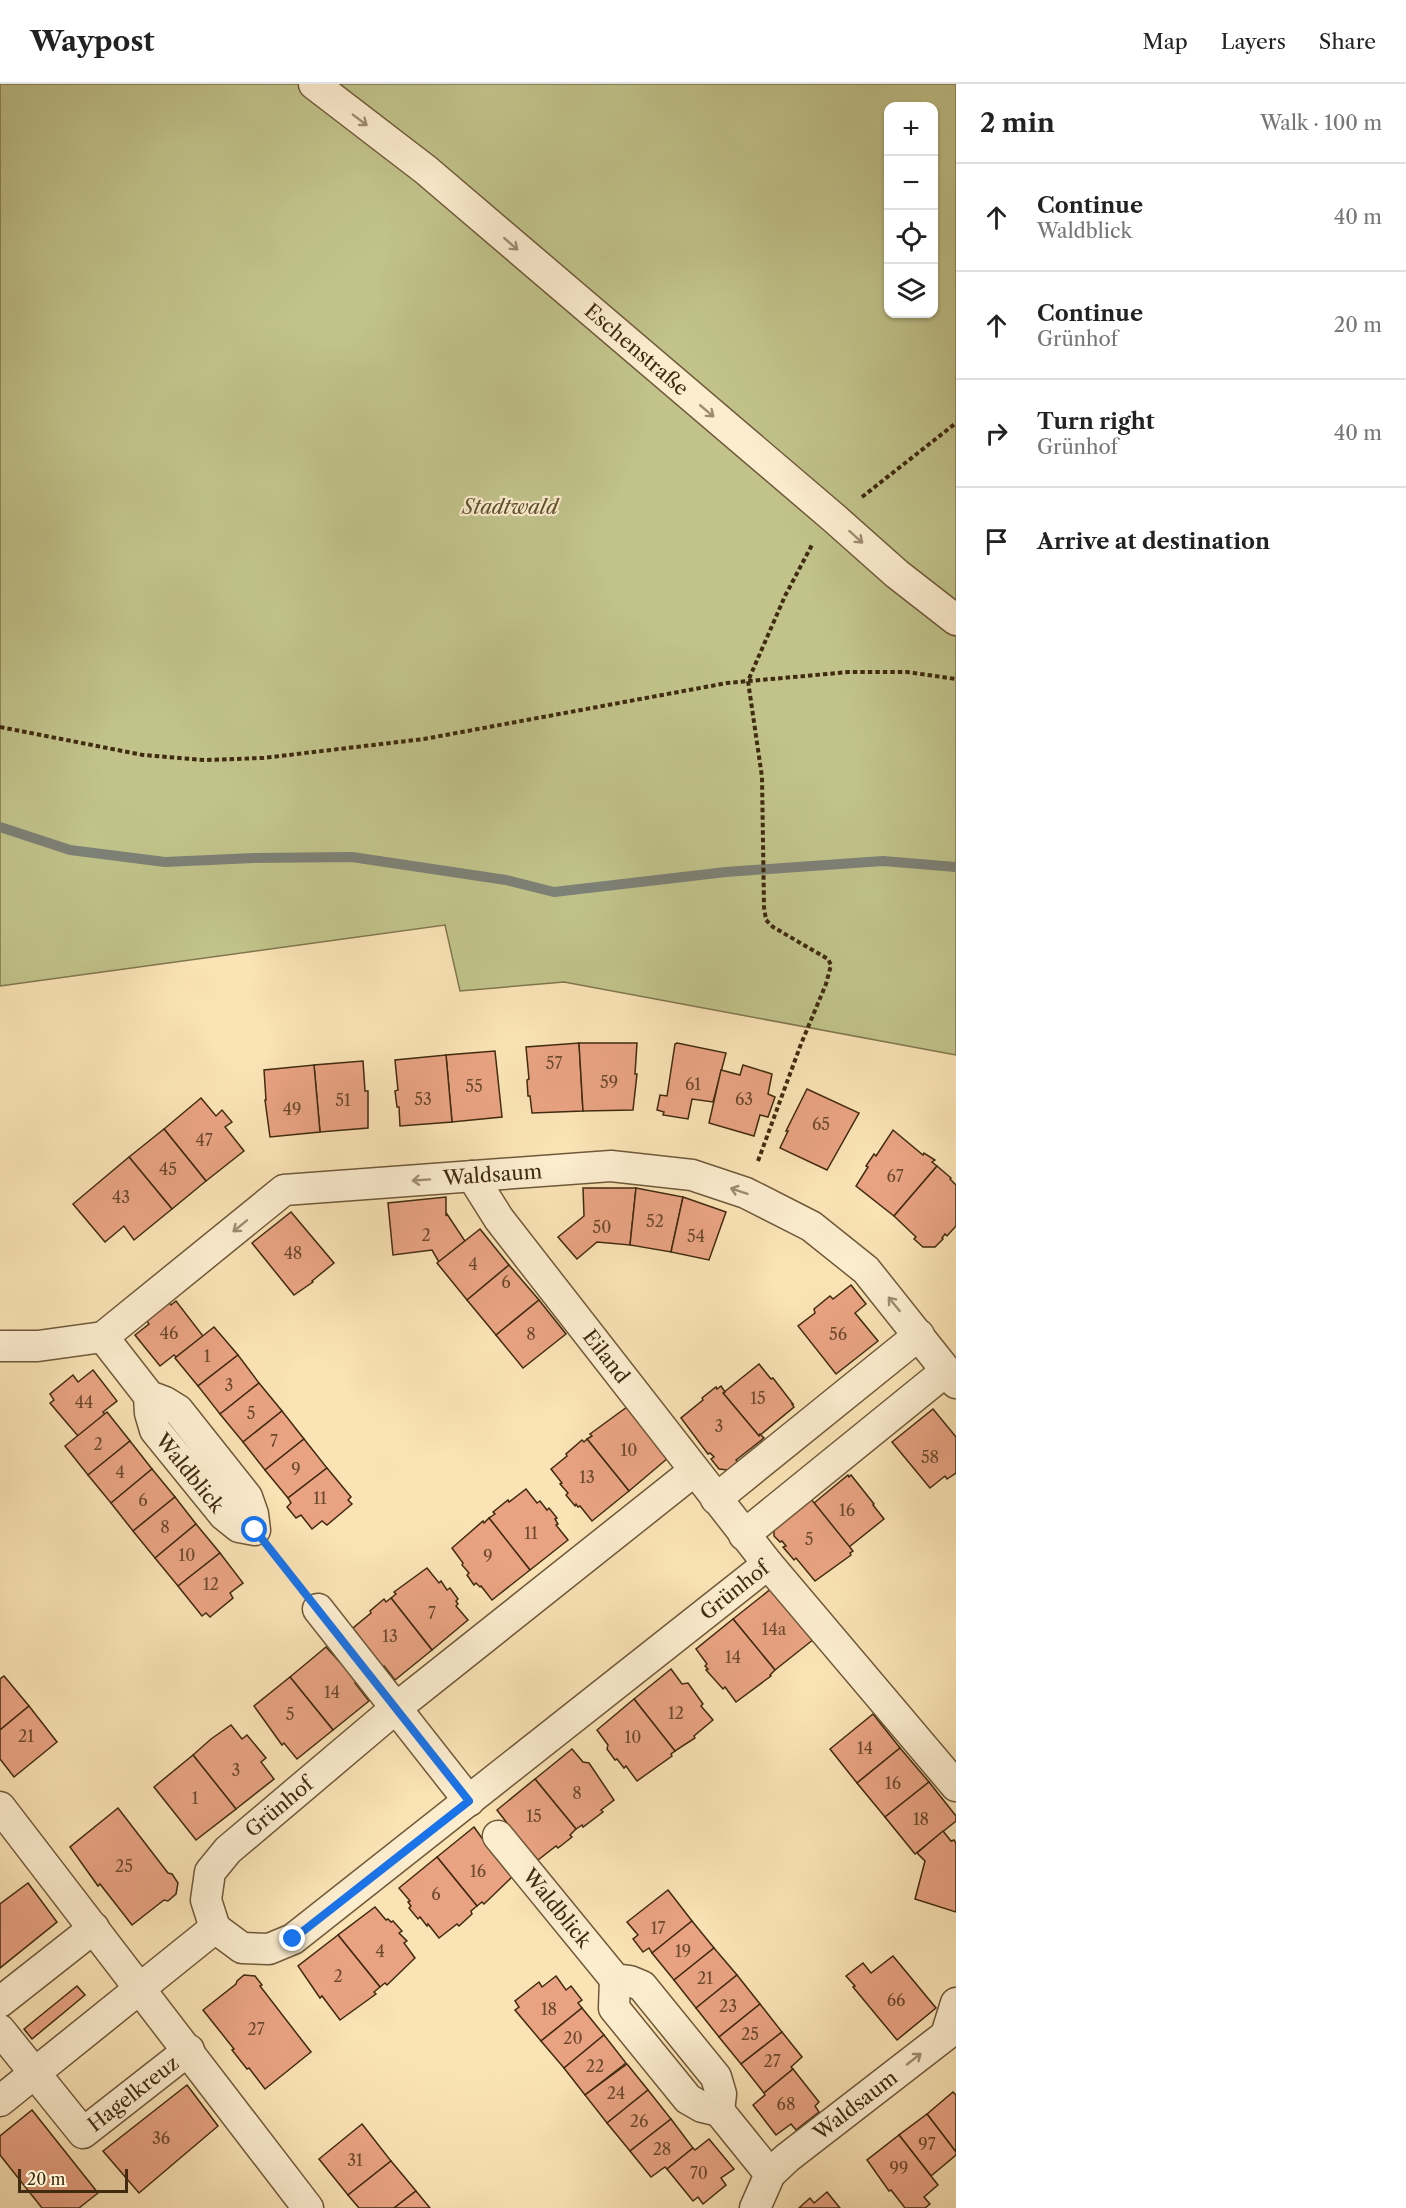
<!DOCTYPE html>
<meta charset="utf-8">
<style>
:root{--surface:#fff;--page:#f2f2f2;--text:#222;--muted:#767676;--line:#e0e0e0}
body{margin:0;font-family:"Libre Caslon Text",serif;background:var(--page);color:var(--text)}
.controls{position:absolute;right:18px;top:18px;display:grid;overflow:hidden;border-radius:12px;box-shadow:0 2px 4px #0004}
.controls button{width:54px;height:54px;display:grid;place-items:center;padding:0;border:0;border-bottom:2px solid var(--line);background:var(--surface);color:var(--text);font:30px sans-serif}
.scale{position:absolute;left:18px;bottom:15px;width:110px;box-sizing:border-box;padding-left:6px;border:3px solid #412b10;border-top:0;font-size:16px;line-height:21px;white-space:nowrap;color:#412b10;-webkit-text-stroke:4px #fcedcf;paint-order:stroke}
.stop{position:absolute;width:18px;height:18px;margin:-14px;border:4px solid #1a73e8;border-radius:50%;background:#fff}
.stop.end{background:#1a73e8;border-color:#fff;box-shadow:0 2px 6px #0008}
.list{margin:0;padding:0;list-style:none}
h2{display:flex;justify-content:space-between;align-items:center;height:78px;margin:0;padding:0 24px;font-size:26px}
h2 small{font-size:20px;font-weight:400;color:var(--muted)}
.list li{display:grid;grid-template-columns:39px 1fr auto;gap:18px;align-items:center;box-sizing:border-box;height:108px;padding:0 24px;border-top:2px solid var(--line)}
.list b{display:block;font-size:22px;white-space:nowrap}
.list p{margin:0;font-size:20px;white-space:nowrap;color:var(--muted)}
.list em{font-size:20px;font-style:normal;color:var(--muted)}
.icon{flex:none;width:33px;height:33px;fill:none;stroke:currentColor;stroke-width:2;stroke-linecap:round;stroke-linejoin:round}
.map{position:relative;flex:none;width:956px;height:2124px;overflow:hidden}
header{display:flex;align-items:center;gap:36px;box-sizing:border-box;height:84px;padding:0 30px;background:var(--surface);border-bottom:2px solid var(--line)}
header strong{font-size:28px}
nav{display:flex;gap:33px;margin-inline-start:auto;font-size:21px}
main{display:flex}
aside{flex:1;background:var(--surface)}
.map>svg:first-child{display:block}
.green{fill:#c1c38b;stroke:#81774e;stroke-width:1.5;fill-rule:evenodd}
.lines{fill:none;stroke-linecap:round;stroke-linejoin:round}
.stream{stroke:#7d8176;stroke-width:10}
.building{fill:#e9a383;stroke:#412b10;stroke-width:1.5}
.street-casing{stroke:#6f5939;stroke-width:33}
.path{stroke:#412b10;stroke-width:4;stroke-dasharray:4.5 3;stroke-linecap:butt}
.street{stroke:#fcedcf;stroke-width:30}
.oneway{stroke:#9e8c70}
.route{stroke:#1a73e8;stroke-width:8}
.labels{text-anchor:middle;stroke-width:4.5;stroke-linejoin:round;paint-order:stroke}
.number-label{font-size:16px;fill:#6b492d}
.street-label{font-size:20px;fill:#412b10;stroke:#fcedcf}
.park-label{font-size:20px;font-style:italic;fill:#61512f;stroke:#fcedcf}
</style>
<header>
<strong>Waypost</strong>
<nav><a>Map</a><a>Layers</a><a>Share</a></nav>
</header>
<main>
<div class="map">
<svg width="956" height="2124" viewBox="0 0 956 2124">
<rect width="100%" height="100%" fill="#fae3b5"/>
<filter id="stains"><feTurbulence type="fractalNoise" baseFrequency=".00333" numOctaves="4"/><feColorMatrix values="0 0 0 0 .2 0 0 0 0 .09 0 0 0 0 .02 0 0 0 .5 -.17"/></filter>
<radialGradient id="worn" r=".72"><stop offset=".6" stop-color="#630" stop-opacity="0"/><stop offset="1" stop-color="#630" stop-opacity=".3"/></radialGradient>
<path class="green" d="M0,0H956V971L564,898L460,907L445,841L0,902ZM888,22H934V230H888Z"/>
<g class="lines">
<path class="stream" d="M0,743L70,766L165,778L254,774L352,773L506,796L554,808L726,788L883,777L956,783"/>
</g>
<g class="building">
<path d="M579,959L583,1027L532,1029L530,1012H528L527,996L529,995L526,963Z"/>
<path d="M579,959H637L635,990H637L633,1026L583,1027Z"/>
<path d="M677,959L726,969L713,1018L692,1015L688,1035L663,1031L664,1028L657,1026L660,1011L667,1012L675,960Z"/>
<path d="M495,967L502,1033L452,1038L446,971Z"/>
<path d="M446,971L452,1038L400,1042L399,1023H397L395,1007L398,1006L395,976Z"/>
<path d="M363,977L365,1007H368V1044L320,1048L314,981Z"/>
<path d="M314,981L320,1048L270,1053L265,1016H266L264,986Z"/>
<path d="M743,981L772,990L768,1010L775,1013L768,1033L760,1031L754,1052L709,1039L721,986L740,991Z"/>
<path d="M807,1005L859,1029L827,1086L780,1064L788,1047H786Z"/>
<path d="M201,1014L216,1032L222,1026L232,1038L225,1043L244,1067L206,1097L164,1045Z"/>
<path d="M164,1045L206,1097L172,1125L129,1073Z"/>
<path d="M893,1046L923,1071L924,1069L935,1076L932,1078L937,1082L894,1132L856,1102L868,1083L866,1082L874,1070L876,1072Z"/>
<path d="M129,1073L172,1125L134,1156L124,1142L105,1158L73,1120Z"/>
<path d="M937,1082L951,1094L950,1095L956,1101V1142L947,1152L945,1150L942,1154L943,1155L935,1163H923L914,1155L916,1153L894,1132Z"/>
<path d="M583,1104H636L630,1161L597,1158L577,1175L558,1153L584,1132Z"/>
<path d="M636,1104L683,1113L671,1168L630,1161Z"/>
<path d="M446,1113V1132L447,1130L465,1157L439,1178L432,1166L393,1171L388,1119Z"/>
<path d="M683,1113L726,1128L709,1176L671,1168Z"/>
<path d="M291,1128L334,1179L312,1197L313,1198L294,1211L252,1159Z"/>
<path d="M480,1145L509,1181L467,1216L437,1179Z"/>
<path d="M509,1181L539,1216L496,1251L467,1216Z"/>
<path d="M851,1201L866,1220L855,1229L878,1257L836,1290L798,1242L815,1229L814,1225L830,1212L833,1215Z"/>
<path d="M167,1216L171,1221L176,1217L203,1252L176,1273L174,1271L160,1282L135,1251L149,1240L145,1234Z"/>
<path d="M539,1216L566,1250L523,1284L496,1251Z"/>
<path d="M214,1243L238,1271L198,1302L175,1274Z"/>
<path d="M238,1271L259,1299L220,1330L198,1302Z"/>
<path d="M759,1280L771,1295L773,1294L793,1320H792L794,1323L759,1352L723,1309Z"/>
<path d="M93,1286L117,1317L103,1328L105,1330L78,1352L50,1319L54,1316L50,1310L73,1291L78,1298Z"/>
<path d="M259,1299L282,1327L243,1358L220,1330Z"/>
<path d="M721,1302L725,1308L723,1309L759,1352L760,1350L764,1354L736,1376L738,1378L728,1386L719,1385L711,1375L714,1373L710,1369L708,1370L681,1334L703,1316L702,1314L716,1303L717,1305Z"/>
<path d="M627,1323L668,1374L629,1407L587,1355L592,1352L590,1350Z"/>
<path d="M933,1325L956,1353V1389L947,1395L945,1392L930,1404L892,1358Z"/>
<path d="M282,1327L304,1355L265,1386L243,1358Z"/>
<path d="M107,1328L130,1357L88,1391L65,1362Z"/>
<path d="M304,1355L327,1384L288,1414L265,1386Z"/>
<path d="M587,1355L629,1407L592,1437L580,1422L578,1423L576,1420L575,1422L566,1411L568,1409L560,1400L562,1399L551,1385L567,1372L566,1370L582,1356L584,1358Z"/>
<path d="M130,1357L152,1385L111,1419L88,1391Z"/>
<path d="M327,1384L351,1413L348,1416L352,1420L327,1441L322,1437L312,1445L301,1431L296,1434L287,1423L291,1419L288,1414Z"/>
<path d="M152,1385L175,1413L133,1447L111,1419Z"/>
<path d="M848,1391L849,1393L851,1391L874,1420L873,1421L884,1435L849,1463L814,1419Z"/>
<path d="M526,1405L537,1419L540,1417L547,1426L549,1424L557,1434L555,1435L558,1440L556,1441L568,1456L530,1486L489,1434L495,1430L493,1428L508,1416L509,1418Z"/>
<path d="M175,1413L196,1440L155,1474L133,1447Z"/>
<path d="M811,1415L853,1467L850,1469L851,1471L815,1497L796,1474L794,1476L783,1463L786,1462L782,1457L780,1458L774,1452V1441Z"/>
<path d="M489,1434L530,1486L492,1516L481,1502L480,1503L476,1499L474,1501L467,1491L469,1489L462,1481L463,1479L452,1464L483,1437L484,1439Z"/>
<path d="M196,1440L220,1469L178,1502L155,1474Z"/>
<path d="M220,1469L243,1499L230,1509L233,1514L210,1533L206,1529L202,1532L178,1502Z"/>
<path d="M427,1484L439,1499L441,1497L447,1506L450,1504L458,1515L456,1517L458,1520L456,1522L468,1536L432,1566L391,1514L396,1510L394,1508Z"/>
<path d="M772,1504L814,1555L775,1586L733,1535Z"/>
<path d="M391,1514L432,1566L395,1596L384,1582L382,1584L353,1544L371,1529L370,1527L384,1515L386,1518Z"/>
<path d="M733,1535L775,1586L770,1591L771,1592L736,1618L725,1603L723,1605L706,1586L708,1585L705,1582L707,1580L696,1565Z"/>
<path d="M326,1563L357,1597L355,1599L369,1617L333,1646L290,1593Z"/>
<path d="M671,1585L682,1600L688,1599L703,1620L701,1622L713,1636L694,1652L695,1654L675,1667L634,1615Z"/>
<path d="M4,1592L29,1622L0,1646V1595Z"/>
<path d="M290,1593L333,1646L297,1675L284,1659L282,1661L254,1622Z"/>
<path d="M634,1615L675,1667L671,1670L672,1672L637,1697L626,1682L624,1684L617,1675L615,1676L607,1665L608,1661L597,1646Z"/>
<path d="M29,1622L57,1658L14,1693L0,1675V1646Z"/>
<path d="M873,1630L900,1664L857,1699L830,1665Z"/>
<path d="M231,1641L242,1655L247,1651L266,1674L261,1678L274,1695L236,1725L193,1671L211,1655Z"/>
<path d="M900,1664L929,1698L885,1733L857,1699Z"/>
<path d="M572,1665L583,1678L589,1679L614,1716L601,1726L603,1728L583,1743L582,1741L576,1745L535,1695Z"/>
<path d="M193,1671L236,1725L196,1756L154,1703Z"/>
<path d="M535,1695L576,1745L570,1751L572,1753L558,1764L556,1762L538,1776L506,1740L507,1739L497,1726Z"/>
<path d="M929,1698L956,1732V1737L915,1770L885,1733Z"/>
<path d="M118,1724L168,1789L172,1790L178,1799L176,1810L168,1817L164,1816L132,1841L100,1800L98,1802L70,1763Z"/>
<path d="M474,1743L484,1757L486,1756L512,1793L484,1820L482,1818L477,1822L437,1773Z"/>
<path d="M943,1747L951,1757L954,1756L956,1759V1828L915,1815L925,1777L917,1769Z"/>
<path d="M437,1773L477,1822L471,1827L472,1830L459,1842L457,1840L439,1854L428,1840L427,1842L420,1833L418,1835L409,1824L411,1822L408,1818L410,1817L399,1804Z"/>
<path d="M28,1799L57,1838L0,1884V1820Z"/>
<path d="M668,1806L692,1837L652,1869L649,1864L643,1868L633,1855L638,1851L627,1838Z"/>
<path d="M375,1823L386,1836L388,1835L391,1838L393,1837L402,1847L399,1849L407,1857L404,1859L415,1874L387,1901L385,1899L380,1903L338,1851Z"/>
<path d="M692,1837L714,1864L674,1896L652,1869Z"/>
<path d="M338,1851L380,1903L374,1908L376,1910L340,1936L322,1912L320,1914L298,1882Z"/>
<path d="M714,1864L737,1891L696,1924L674,1896Z"/>
<path d="M893,1872L936,1924L897,1956L853,1903L855,1902L846,1892L863,1879L871,1889Z"/>
<path d="M244,1891L255,1892L262,1901L260,1902L311,1968L265,2005L249,1984L247,1985L232,1966L234,1965L203,1926L236,1900L237,1897Z"/>
<path d="M737,1891L760,1920L719,1953L696,1924Z"/>
<path d="M556,1892L566,1906L571,1902L582,1916L578,1919L582,1924L541,1957L515,1926L519,1923L515,1917L539,1898L542,1903Z"/>
<path d="M77,1902L85,1911L32,1955L24,1945Z"/>
<path d="M760,1920L782,1948L741,1980L719,1953Z"/>
<path d="M582,1924L604,1951L564,1984L541,1957Z"/>
<path d="M782,1948L802,1973L791,1983L793,1985L764,2009L741,1980Z"/>
<path d="M604,1951L626,1979L585,2011L564,1984Z"/>
<path d="M627,1980L648,2006L607,2039L585,2011Z"/>
<path d="M793,1985L819,2018L815,2022L819,2028L796,2046L791,2040L776,2051L753,2021L765,2011L764,2009Z"/>
<path d="M187,2001L218,2042L139,2109L103,2067Z"/>
<path d="M648,2006L671,2035L630,2067L607,2039Z"/>
<path d="M953,2008L956,2011V2068L927,2030Z"/>
<path d="M32,2026L98,2109L79,2124H42L0,2071V2052Z"/>
<path d="M927,2030L956,2068V2071L931,2092L899,2051Z"/>
<path d="M671,2035L693,2064L667,2085L665,2083L651,2093L630,2067Z"/>
<path d="M362,2040L391,2077L348,2111L319,2075Z"/>
<path d="M899,2051L938,2101L924,2113L930,2120L925,2124H905L891,2106L889,2107L867,2076Z"/>
<path d="M709,2055L734,2085L721,2094L726,2101L703,2120L698,2113L693,2117L667,2085L693,2064L695,2066Z"/>
<path d="M391,2077L416,2107L394,2124H359L348,2111Z"/>
<path d="M416,2107L430,2124H394Z"/>
<path d="M827,2108L840,2124H799L810,2114L814,2119Z"/>
</g>
<g class="lines">
<defs>
<g id="street">
<path id="s1" d="M314,0L426,86L834,434L897,490L956,536"/>
<path id="s2" d="M472,1092L499,1135L768,1480L956,1702"/>
<path id="s3" d="M103,1253L149,1312L150,1329L155,1346L224,1431L239,1443L255,1446L253,1430L247,1413L178,1326L165,1318L149,1312"/>
<path id="s4" d="M0,1262H38L103,1253L284,1106L611,1082L692,1091L746,1109L811,1142L866,1186L956,1299"/>
<path id="s5" d="M694,1387L396,1624L228,1766L210,1788L206,1816L215,1844L242,1864L269,1865L293,1855L768,1480"/>
<path d="M716,1415L919,1251"/>
<path d="M744,1451L946,1287"/>
<path d="M318,1525L469,1717"/>
<path d="M0,1723L308,2124"/>
<path id="s6" d="M498,1752L615,1895L630,1897L642,1902L716,1993L721,2010L719,2027"/>
<path d="M615,1895L614,1924L688,2015L702,2023L719,2027L770,2090"/>
<path d="M0,1918L94,1844"/>
<path id="s7" d="M0,1946L83,2049L189,1966"/>
<path d="M0,2017L215,1844"/>
<path id="s8" d="M755,2124L770,2090L787,2074L946,1951L956,1919"/>
</g>
</defs>
<use href="#street" class="street-casing"/>
<g class="path">
<path d="M862,413L956,339"/>
<path d="M0,643L143,671L204,676L263,674L424,655L727,599L849,588H907L956,595"/>
<path d="M758,1077L801,960L826,900L831,881L828,875L773,843L766,836L764,823L762,693L748,597L785,512L813,459"/>
<path d="M277,1472L298,1499"/>
</g>
<use href="#street" class="street"/>
</g>
<defs><path id="oneway-shaft" d="M-6 0H5M1.5-3L5.5 0L1.5 3" fill="none" stroke-width="1.6" stroke-linecap="round" stroke-linejoin="round" transform="scale(1.5)"/></defs>
<g class="oneway">
<use href="#oneway-shaft" transform="translate(360 36) rotate(37)"/>
<use href="#oneway-shaft" transform="translate(511 160) rotate(41)"/>
<use href="#oneway-shaft" transform="translate(707 327) rotate(40)"/>
<use href="#oneway-shaft" transform="translate(856 453) rotate(42)"/>
<use href="#oneway-shaft" transform="translate(421 1096) rotate(176)"/>
<use href="#oneway-shaft" transform="translate(739 1107) rotate(-161)"/>
<use href="#oneway-shaft" transform="translate(240 1142) rotate(141)"/>
<use href="#oneway-shaft" transform="translate(894 1220) rotate(-129)"/>
<use href="#oneway-shaft" transform="translate(914 1975) rotate(-38)"/>
</g>
<g class="lines">
<path class="route" d="M255,1446L469,1717L293,1855"/>
</g>
<g class="labels">
<g class="number-label">
<text x="554" y="985">57</text>
<text x="609" y="1004">59</text>
<text x="693" y="1006">61</text>
<text x="474" y="1008">55</text>
<text x="423" y="1021">53</text>
<text x="744" y="1021">63</text>
<text x="343" y="1022">51</text>
<text x="292" y="1031">49</text>
<text x="821" y="1046">65</text>
<text x="204" y="1062">47</text>
<text x="168" y="1091">45</text>
<text x="895" y="1098">67</text>
<text x="121" y="1119">43</text>
<text x="655" y="1143">52</text>
<text x="602" y="1149">50</text>
<text x="426" y="1157">2</text>
<text x="696" y="1158">54</text>
<text x="293" y="1175">48</text>
<text x="473" y="1186">4</text>
<text x="506" y="1204">6</text>
<text x="169" y="1255">46</text>
<text x="531" y="1256">8</text>
<text x="838" y="1256">56</text>
<text x="207" y="1278">1</text>
<text x="229" y="1307">3</text>
<text x="758" y="1320">15</text>
<text x="84" y="1324">44</text>
<text x="251" y="1335">5</text>
<text x="719" y="1348">3</text>
<text x="274" y="1363">7</text>
<text x="98" y="1366">2</text>
<text x="629" y="1372">10</text>
<text x="930" y="1379">58</text>
<text x="296" y="1391">9</text>
<text x="120" y="1394">4</text>
<text x="587" y="1399">13</text>
<text x="320" y="1420">11</text>
<text x="143" y="1422">6</text>
<text x="847" y="1432">16</text>
<text x="165" y="1449">8</text>
<text x="531" y="1455">11</text>
<text x="809" y="1461">5</text>
<text x="187" y="1477">10</text>
<text x="488" y="1478">9</text>
<text x="211" y="1506">12</text>
<text x="432" y="1535">7</text>
<text x="774" y="1551">14a</text>
<text x="390" y="1558">13</text>
<text x="733" y="1579">14</text>
<text x="332" y="1614">14</text>
<text x="676" y="1635">12</text>
<text x="290" y="1636">5</text>
<text x="26" y="1658">21</text>
<text x="633" y="1659">10</text>
<text x="865" y="1670">14</text>
<text x="236" y="1692">3</text>
<text x="893" y="1705">16</text>
<text x="577" y="1715">8</text>
<text x="195" y="1720">1</text>
<text x="534" y="1738">15</text>
<text x="921" y="1741">18</text>
<text x="124" y="1788">25</text>
<text x="478" y="1793">16</text>
<text x="436" y="1816">6</text>
<text x="658" y="1850">17</text>
<text x="380" y="1873">4</text>
<text x="683" y="1873">19</text>
<text x="338" y="1898">2</text>
<text x="705" y="1900">21</text>
<text x="896" y="1922">66</text>
<text x="728" y="1928">23</text>
<text x="549" y="1931">18</text>
<text x="256" y="1951">27</text>
<text x="750" y="1956">25</text>
<text x="573" y="1960">20</text>
<text x="772" y="1983">27</text>
<text x="595" y="1988">22</text>
<text x="616" y="2015">24</text>
<text x="786" y="2026">68</text>
<text x="639" y="2043">26</text>
<text x="161" y="2060">36</text>
<text x="927" y="2066">97</text>
<text x="662" y="2071">28</text>
<text x="355" y="2082">31</text>
<text x="899" y="2090">99</text>
<text x="699" y="2095">70</text>
</g>
<g class="street-label">
<text dy="7" stroke="none"><textPath href="#s1" startOffset="418">Eschenstraße</textPath></text>
<text dy="7" stroke="none"><textPath href="#s4" startOffset="546">Waldsaum</textPath></text>
<text dy="7" stroke="none"><textPath href="#s2" startOffset="225">Eiland</textPath></text>
<text dy="7" stroke="none"><textPath href="#s3" startOffset="165">Waldblick</textPath></text>
<text dy="7" stroke="none"><textPath href="#s5" startOffset="1336">Grünhof</textPath></text>
<text transform="translate(279 1723) rotate(-40)" y="7">Grünhof</text>
<text dy="7" stroke="none"><textPath href="#s6" startOffset="93">Waldblick</textPath></text>
<text dy="7" stroke="none"><textPath href="#s7" startOffset="196">Hagelkreuz</textPath></text>
<text dy="7" stroke="none"><textPath href="#s8" startOffset="147">Waldsaum</textPath></text>
</g>
<g class="park-label">
<text x="510" y="430">Stadtwald</text>
</g>
</g>
<rect width="100%" height="100%" filter="url(#stains)"/>
<rect width="100%" height="100%" fill="url(#worn)"/>
</svg>
<div class="controls">
<button>+</button>
<button>−</button>
<button><svg class="icon" aria-label="locate" viewBox="0 0 24 24"><circle cx="12" cy="12" r="6"/><path d="M12 2v4M12 18v4M2 12h4M18 12h4"/></svg></button>
<button><svg class="icon" aria-label="layers" viewBox="0 0 24 24"><path d="M12 4l9 5-9 5-9-5zM3 14l9 5 9-5"/></svg></button>
</div>
<div class="scale">20 m</div>
<div class="stop" style="left:255px;top:1446px"></div>
<div class="stop end" style="left:293px;top:1855px"></div>
</div>
<aside>
<h2>2 min<small>Walk · 100 m</small></h2>
<ul class="list">
<li><svg class="icon" aria-label="ahead" viewBox="0 0 24 24"><path d="M12 20V5M6 11l6-6 6 6"/></svg><div><b>Continue</b><p>Waldblick</p></div><em>40 m</em></li>
<li><svg class="icon" aria-label="ahead" viewBox="0 0 24 24"><path d="M12 20V5M6 11l6-6 6 6"/></svg><div><b>Continue</b><p>Grünhof</p></div><em>20 m</em></li>
<li><svg class="icon" aria-label="right" viewBox="0 0 24 24"><path d="M7 20v-9h11M14 6l5 5-5 5"/></svg><div><b>Turn right</b><p>Grünhof</p></div><em>40 m</em></li>
<li><svg class="icon" aria-label="arrive" viewBox="0 0 24 24"><path d="M6 21V4h12l-3 4 3 4H6"/></svg><div><b>Arrive at destination</b></div></li>
</ul>
</aside>
</main>
